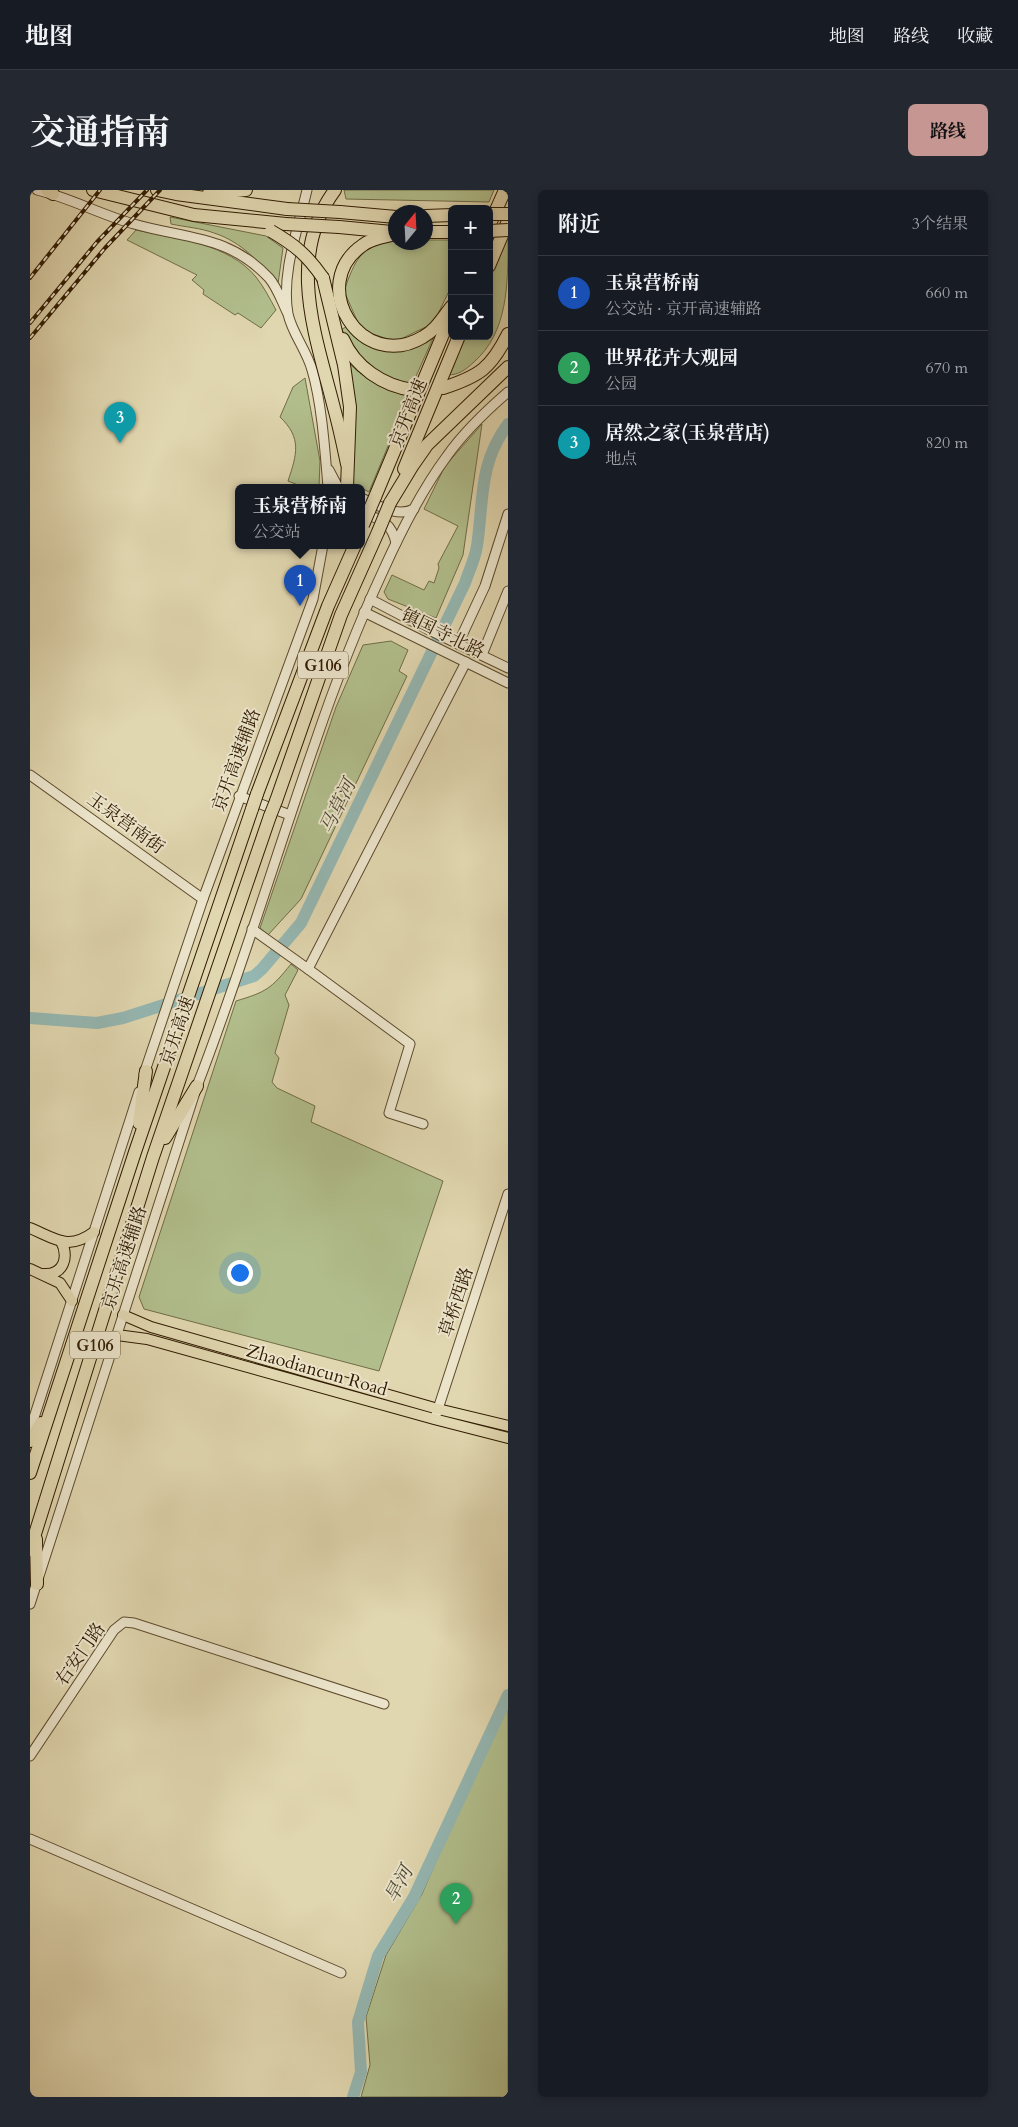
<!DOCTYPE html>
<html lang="zh">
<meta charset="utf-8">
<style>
:root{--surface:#171b24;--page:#242831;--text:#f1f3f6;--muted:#9ea1a6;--line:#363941;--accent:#c59692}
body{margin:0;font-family:Cardo,"Noto Serif SC",serif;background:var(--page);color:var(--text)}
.controls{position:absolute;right:15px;top:15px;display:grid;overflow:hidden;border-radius:8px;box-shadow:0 2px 8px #0003}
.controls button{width:45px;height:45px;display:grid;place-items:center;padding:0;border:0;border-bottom:1px solid var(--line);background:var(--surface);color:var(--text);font:25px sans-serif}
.compass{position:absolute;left:358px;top:15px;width:45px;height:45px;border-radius:50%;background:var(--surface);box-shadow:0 2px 8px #0003;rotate:18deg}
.you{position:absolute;left:209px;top:1082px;width:18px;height:18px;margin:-12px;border:4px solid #fff;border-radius:50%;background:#1a73e8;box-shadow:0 0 0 8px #1a73e833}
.badge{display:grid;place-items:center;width:32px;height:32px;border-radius:50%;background:var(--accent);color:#fff;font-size:16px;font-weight:700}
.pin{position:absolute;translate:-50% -41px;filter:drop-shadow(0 1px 2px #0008)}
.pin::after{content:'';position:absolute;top:26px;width:18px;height:15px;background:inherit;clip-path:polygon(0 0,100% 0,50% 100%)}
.popup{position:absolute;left:205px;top:294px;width:130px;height:65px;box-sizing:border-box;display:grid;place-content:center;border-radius:8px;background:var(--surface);filter:drop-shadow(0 1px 4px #0005);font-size:16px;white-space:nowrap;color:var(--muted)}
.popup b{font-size:19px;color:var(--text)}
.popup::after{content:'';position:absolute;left:50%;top:100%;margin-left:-10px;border:10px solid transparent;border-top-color:var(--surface)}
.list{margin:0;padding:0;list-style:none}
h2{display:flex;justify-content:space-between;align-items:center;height:65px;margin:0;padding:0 20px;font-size:21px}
h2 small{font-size:16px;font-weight:400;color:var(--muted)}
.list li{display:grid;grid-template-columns:32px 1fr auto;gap:15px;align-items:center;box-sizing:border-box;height:75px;padding:0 20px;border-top:1px solid var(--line)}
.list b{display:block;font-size:19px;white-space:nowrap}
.list p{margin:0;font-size:16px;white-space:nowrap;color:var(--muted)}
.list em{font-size:16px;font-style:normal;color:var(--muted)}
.icon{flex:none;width:28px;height:28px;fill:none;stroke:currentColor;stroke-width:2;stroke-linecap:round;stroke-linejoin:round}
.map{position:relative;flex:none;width:478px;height:1907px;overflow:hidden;border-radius:8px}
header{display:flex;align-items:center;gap:30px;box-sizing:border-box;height:70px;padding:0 25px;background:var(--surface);border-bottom:1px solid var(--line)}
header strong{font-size:24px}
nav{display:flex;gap:28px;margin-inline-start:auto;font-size:18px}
.intro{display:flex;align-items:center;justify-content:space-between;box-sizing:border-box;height:120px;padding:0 30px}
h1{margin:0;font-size:35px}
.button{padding:12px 22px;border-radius:8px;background:var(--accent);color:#111;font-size:18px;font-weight:700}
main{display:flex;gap:30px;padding:0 30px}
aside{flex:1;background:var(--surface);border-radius:8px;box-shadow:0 2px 8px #0003}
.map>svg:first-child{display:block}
.green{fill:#b1be8c;stroke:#706c46}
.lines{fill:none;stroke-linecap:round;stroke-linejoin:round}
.river{stroke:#95b7b2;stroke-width:12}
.minor-casing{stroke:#5c4a2c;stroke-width:11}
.major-casing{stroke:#301b00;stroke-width:12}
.highway-casing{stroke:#301b00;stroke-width:14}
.minor{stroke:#ebe4cb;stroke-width:9}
.major{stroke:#e0d6af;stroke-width:10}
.highway{stroke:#e0d6af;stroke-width:12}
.rail-casing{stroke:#301b00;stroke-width:4}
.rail{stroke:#ebe4cb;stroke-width:2;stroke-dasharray:5.5;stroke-linecap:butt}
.highway-bridge-casing{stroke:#301b00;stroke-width:14;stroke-linecap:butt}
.highway-bridge{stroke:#e0d6af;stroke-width:12}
.labels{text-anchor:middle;stroke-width:4;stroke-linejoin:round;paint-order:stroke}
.shield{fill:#ebe4cb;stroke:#68573d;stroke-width:1}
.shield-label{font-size:16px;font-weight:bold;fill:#301b00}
.street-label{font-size:18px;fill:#301b00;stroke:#ebe4cb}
.water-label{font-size:19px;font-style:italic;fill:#4e4a35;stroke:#ebe4cb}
</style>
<header>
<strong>地图</strong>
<nav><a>地图</a><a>路线</a><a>收藏</a></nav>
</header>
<div class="intro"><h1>交通指南</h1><a class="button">路线</a></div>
<main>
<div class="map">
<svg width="478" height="1907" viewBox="0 0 478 1907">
<rect width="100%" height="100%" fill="#e0d6af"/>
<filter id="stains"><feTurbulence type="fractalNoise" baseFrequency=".004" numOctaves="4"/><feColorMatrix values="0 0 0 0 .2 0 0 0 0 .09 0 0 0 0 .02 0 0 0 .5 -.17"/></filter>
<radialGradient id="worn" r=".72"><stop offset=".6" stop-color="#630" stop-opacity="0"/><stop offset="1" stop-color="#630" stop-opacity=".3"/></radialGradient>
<g class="green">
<path d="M314,0H464L459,12L316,9Z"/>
<path d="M140,27L236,46L253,58L248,94C230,73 212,52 184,43C171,38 155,37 141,34Z"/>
<path d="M106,40C146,48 199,54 226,87C234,97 240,109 246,120L231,138L208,123L205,125L173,104L174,100L162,90L167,85L97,50Z"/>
<path d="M365,50L366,52H396V50H422V95L406,128L398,136L383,143L369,150L358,149L340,143L329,135L314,101C325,70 330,56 365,50Z"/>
<path d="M474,50H478C478,94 478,142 444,172C435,180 429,185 417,185L434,146H459V86Z"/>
<path d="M316,137C345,166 370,166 404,146L383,193H367L339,179L315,147L312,139Z"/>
<path d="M316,171C338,190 350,200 380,203L339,302L323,294Z"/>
<path d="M275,188L290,271L289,297H273L258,291C267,264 272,248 250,227L263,197Z"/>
<path d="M452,234L433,365L406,428L358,409L354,402L362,385L394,400L399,391L404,393L409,378L408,374L428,336L394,319L415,276Z"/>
<path d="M361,451L378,460L369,481L377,486L271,709L238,745L230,738L306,517L333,455Z"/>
<path d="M261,774L268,780L255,805L259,815L245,863L249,868L242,892L247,898L285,916L281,932L413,991L349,1181L114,1119L109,1107L206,811C236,802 241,799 261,774Z"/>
<path d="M478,1513V1907H331L340,1875L336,1827L356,1765L392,1704L468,1528Z"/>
</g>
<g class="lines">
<g class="river">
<path d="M0,828L67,833L93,828L224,786L232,779L271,733L435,393C439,381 445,369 447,356C454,309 448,275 478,234"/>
<path d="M323,1907L331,1882L328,1832L348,1766L384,1707L478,1505"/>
</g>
<defs>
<g id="minor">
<path d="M7,0C41,8 71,25 104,34C156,49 199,45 239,88C247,97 252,112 257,122"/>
<path d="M277,0C268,39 251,83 258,124C262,143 277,161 282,180C292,214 295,262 298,297"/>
<path d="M299,280L308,297"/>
<path d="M331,308C349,315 366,328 384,319"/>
<path d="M331,322C351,330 361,331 366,353"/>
<path d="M340,409L397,439L478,478"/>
<path d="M334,422L478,493"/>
<path d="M428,454L455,396L478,324"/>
<path d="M452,465L478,401"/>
<path d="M0,585L173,709"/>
<path d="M209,606L260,625"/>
<path d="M222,739L278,779L436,472"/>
<path d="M278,779L380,854L359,923L393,934"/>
<path d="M114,884L173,709L283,409L293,355"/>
<path d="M406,1225L478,1004"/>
<path d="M0,1240L109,902"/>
<path d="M0,1414L167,896C211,783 245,667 285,553C305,494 327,437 353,381C371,341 391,301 417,266C434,242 456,221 478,202"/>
<path d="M0,1566L84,1440L94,1432L104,1433L354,1514"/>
<path d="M0,1649L311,1783"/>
</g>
<g id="major">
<path d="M0,1038C26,1049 38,1061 64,1042"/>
<path d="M0,1079L30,1093L42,1111"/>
<path d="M14,1084C34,1085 39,1067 31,1051"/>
<path d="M93,1125L121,1137L408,1219L478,1236"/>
<path d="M87,1145L117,1149L404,1229L478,1248"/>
</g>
<g id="highway">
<path d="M17,0L23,4"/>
<path d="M63,0L164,25L256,34"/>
<path d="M127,0L146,4L257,19"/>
<path d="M305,0C255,67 286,146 304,218C309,236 313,255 317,274"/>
<path d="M179,3L216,0"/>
<path d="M310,22L366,27"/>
<path d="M396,26L422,25"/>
<path d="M459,36L475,0"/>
<path d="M309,37L362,42"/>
<path d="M396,42H422"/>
<path d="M366,44C354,47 342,48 333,55C276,94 331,184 393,147C406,140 413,127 422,116"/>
<path d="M459,76L478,31"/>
<path d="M293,88L314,175L320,217L317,297"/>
<path d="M313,149C325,177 353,196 383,200"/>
<path d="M413,198C450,186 461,178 478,144"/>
<path d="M374,279L429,146"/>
<path d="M345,307L421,125"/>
<path d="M360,313L383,275L397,255L478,177"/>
<path d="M227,604L298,416L325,355"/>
<path d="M246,611L311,425L348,342"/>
<path d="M109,933L116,881"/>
<path d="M135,948L167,896"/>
<path d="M0,1251L11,1233"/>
<path d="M0,1283L105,962L222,619"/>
<path d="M6,1349L7,1394"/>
<path d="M0,1360L123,967L240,626"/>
</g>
</defs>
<use href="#minor" class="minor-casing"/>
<use href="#major" class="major-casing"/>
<use href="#highway" class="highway-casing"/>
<use href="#minor" class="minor"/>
<use href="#major" class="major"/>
<use href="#highway" class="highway"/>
<defs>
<g id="rail">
<path d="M0,88L70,0"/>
<path d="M0,133L67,52L117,0"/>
<path d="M0,148L75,58L130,0"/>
</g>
</defs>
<use href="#rail" class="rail-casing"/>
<use href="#rail" class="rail"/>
<defs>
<g id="highway-bridge">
<path d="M257,19L310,22"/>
<path d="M459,24H478"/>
<path d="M256,34L309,37"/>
<path d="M241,41C265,55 277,65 293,88"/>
<path d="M459,41L478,40"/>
<path d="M333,335L345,307"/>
<path d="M348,342L360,313"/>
<path d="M222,619L227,604"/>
<path d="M240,626L246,611"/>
</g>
</defs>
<use href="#highway-bridge" class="highway-bridge-casing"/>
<use href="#highway-bridge" class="highway-bridge"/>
</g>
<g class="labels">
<g class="shield">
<rect x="268" y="461.5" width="50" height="27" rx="4"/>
<rect x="40" y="1141.5" width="50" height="27" rx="4"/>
</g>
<g class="shield-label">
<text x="293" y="481">G106</text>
<text x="65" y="1161">G106</text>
</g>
<g class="street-label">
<text transform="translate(378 223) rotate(-68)" y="6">京开高速</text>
<text transform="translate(413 443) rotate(26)" y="6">镇国寺北路</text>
<text transform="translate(206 570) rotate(-70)" y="6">京开高速辅路</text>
<text transform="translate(96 633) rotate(36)" y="6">玉泉营南街</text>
<text transform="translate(147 841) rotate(-71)" y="6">京开高速</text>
<text transform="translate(94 1068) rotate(-72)" y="6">京开高速辅路</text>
<text transform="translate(426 1112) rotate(-72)" y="6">草桥西路</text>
<text transform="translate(287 1180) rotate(16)" y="6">Zhaodiancun Road</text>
<text transform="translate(50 1464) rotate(-55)" y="6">右安门路</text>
</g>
<g class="water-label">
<text transform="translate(307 616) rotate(-64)" y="7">马草河</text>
<text transform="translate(368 1694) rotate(-62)" y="7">旱河</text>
</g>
</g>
<rect width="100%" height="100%" filter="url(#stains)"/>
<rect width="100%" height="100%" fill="url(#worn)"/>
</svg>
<div class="controls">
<button>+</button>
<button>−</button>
<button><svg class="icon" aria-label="locate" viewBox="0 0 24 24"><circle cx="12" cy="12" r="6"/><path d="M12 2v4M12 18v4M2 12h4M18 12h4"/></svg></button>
</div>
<svg class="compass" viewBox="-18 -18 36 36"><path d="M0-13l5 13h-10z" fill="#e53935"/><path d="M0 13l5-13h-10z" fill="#9ea1a6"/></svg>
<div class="you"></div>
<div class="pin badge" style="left:270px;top:416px;background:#1a4fb4">1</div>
<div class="popup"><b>玉泉营桥南</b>公交站</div>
<div class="pin badge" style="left:426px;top:1734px;background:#2e9e5b">2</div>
<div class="pin badge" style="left:90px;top:253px;background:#0f9aa8">3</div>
</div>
<aside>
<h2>附近<small>3个结果</small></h2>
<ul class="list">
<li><span class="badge" style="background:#1a4fb4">1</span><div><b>玉泉营桥南</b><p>公交站 · 京开高速辅路</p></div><em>660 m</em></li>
<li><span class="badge" style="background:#2e9e5b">2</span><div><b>世界花卉大观园</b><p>公园</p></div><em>670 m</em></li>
<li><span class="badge" style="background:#0f9aa8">3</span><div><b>居然之家(玉泉营店)</b><p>地点</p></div><em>820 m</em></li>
</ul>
</aside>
</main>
